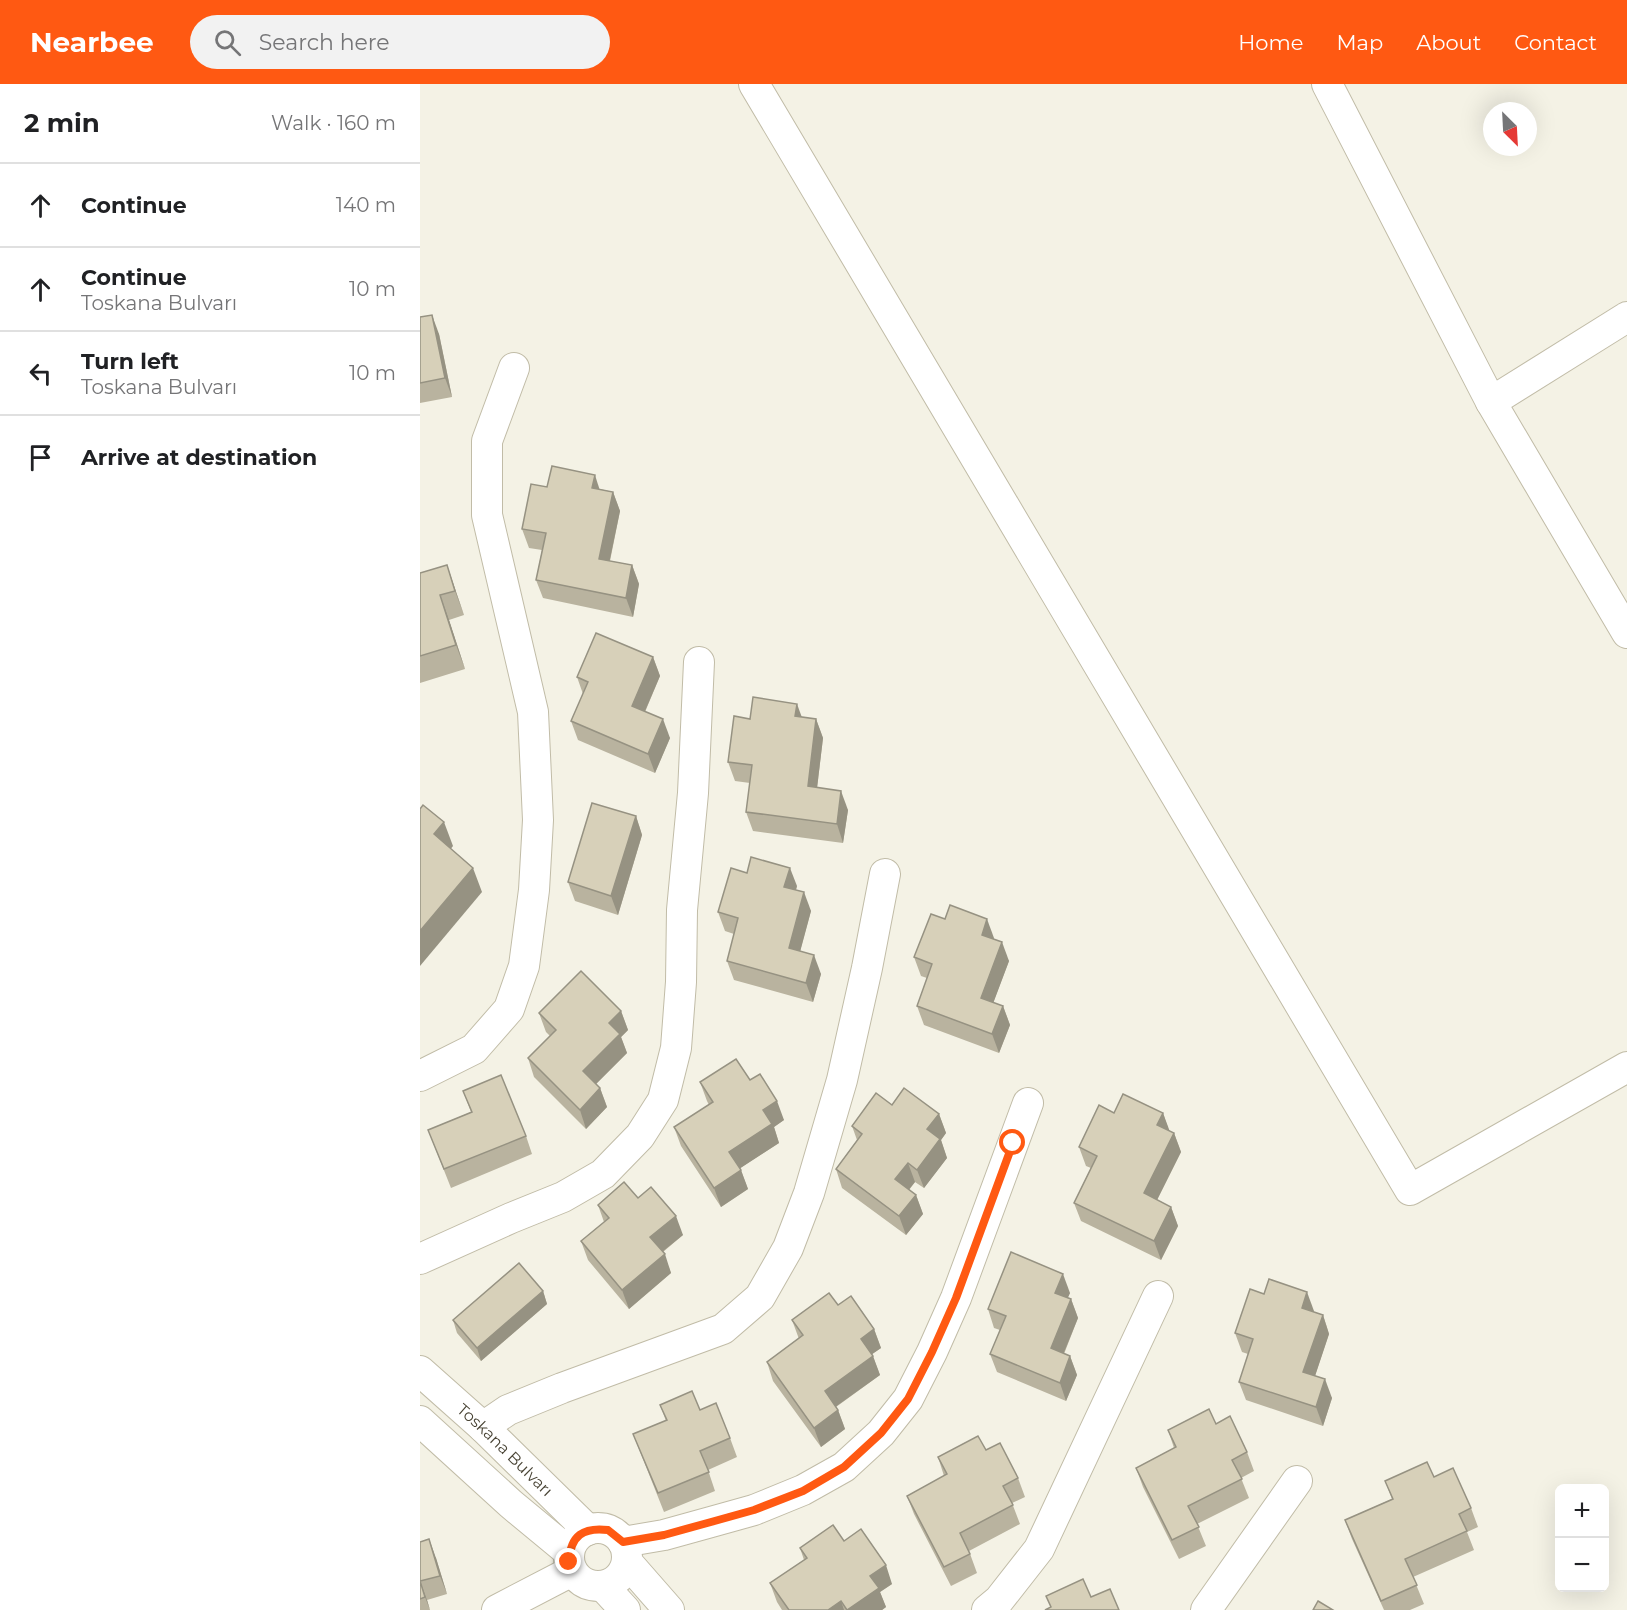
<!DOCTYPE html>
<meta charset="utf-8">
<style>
:root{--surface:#fff;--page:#f2f2f2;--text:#202124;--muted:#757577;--line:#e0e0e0;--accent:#ff5912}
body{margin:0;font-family:Montserrat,sans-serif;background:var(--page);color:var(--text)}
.controls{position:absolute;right:18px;bottom:18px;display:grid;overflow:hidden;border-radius:9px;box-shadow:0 6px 24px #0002}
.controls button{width:54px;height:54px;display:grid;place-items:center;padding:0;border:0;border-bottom:2px solid var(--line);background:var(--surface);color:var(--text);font:30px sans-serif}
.compass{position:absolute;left:1063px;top:18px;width:54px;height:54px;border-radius:50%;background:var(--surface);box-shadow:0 6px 24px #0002;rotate:156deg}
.stop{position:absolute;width:18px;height:18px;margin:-14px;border:4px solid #ff5912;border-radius:50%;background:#fff}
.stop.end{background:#ff5912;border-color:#fff;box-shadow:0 2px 6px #0008}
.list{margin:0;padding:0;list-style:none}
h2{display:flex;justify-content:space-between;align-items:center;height:78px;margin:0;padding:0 24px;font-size:26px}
h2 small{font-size:20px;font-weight:400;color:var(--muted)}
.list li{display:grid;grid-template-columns:39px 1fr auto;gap:18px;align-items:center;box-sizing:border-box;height:84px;padding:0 24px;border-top:2px solid var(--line)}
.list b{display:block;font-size:22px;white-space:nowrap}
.list p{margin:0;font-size:20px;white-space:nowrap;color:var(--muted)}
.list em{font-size:20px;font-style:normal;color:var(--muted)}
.icon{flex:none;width:33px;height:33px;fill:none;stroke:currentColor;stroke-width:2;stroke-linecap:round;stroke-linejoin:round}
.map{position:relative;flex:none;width:1207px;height:1526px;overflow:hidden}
header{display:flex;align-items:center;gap:36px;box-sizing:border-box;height:84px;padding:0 30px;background:var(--accent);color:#fff}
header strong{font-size:28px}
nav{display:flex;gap:33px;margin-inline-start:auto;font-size:21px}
.search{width:420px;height:54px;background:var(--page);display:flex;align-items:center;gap:15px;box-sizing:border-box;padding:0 21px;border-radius:33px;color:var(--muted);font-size:22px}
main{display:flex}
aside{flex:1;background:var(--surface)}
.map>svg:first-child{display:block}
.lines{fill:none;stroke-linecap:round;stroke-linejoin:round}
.street-casing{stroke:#c1bca7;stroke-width:32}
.street{stroke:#fff;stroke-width:30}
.wall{fill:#b9b39f}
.shaded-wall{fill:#969282}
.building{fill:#d7d0b9;stroke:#969282;stroke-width:1.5}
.route{stroke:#ff5912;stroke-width:8}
.labels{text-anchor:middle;stroke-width:4.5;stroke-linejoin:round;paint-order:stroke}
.street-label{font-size:16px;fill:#484334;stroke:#fff}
</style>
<header>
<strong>Nearbee</strong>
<div class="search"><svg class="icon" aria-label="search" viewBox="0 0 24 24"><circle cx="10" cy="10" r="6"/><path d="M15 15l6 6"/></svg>Search here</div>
<nav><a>Home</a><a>Map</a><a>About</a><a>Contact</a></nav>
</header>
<main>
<aside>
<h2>2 min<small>Walk · 160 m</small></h2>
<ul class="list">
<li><svg class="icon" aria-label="ahead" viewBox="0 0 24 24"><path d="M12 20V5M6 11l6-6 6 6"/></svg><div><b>Continue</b></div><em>140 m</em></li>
<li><svg class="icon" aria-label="ahead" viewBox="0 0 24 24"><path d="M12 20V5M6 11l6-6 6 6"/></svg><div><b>Continue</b><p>Toskana Bulvarı</p></div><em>10 m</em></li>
<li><svg class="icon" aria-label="left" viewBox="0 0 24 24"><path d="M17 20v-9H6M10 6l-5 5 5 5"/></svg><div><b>Turn left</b><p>Toskana Bulvarı</p></div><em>10 m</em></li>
<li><svg class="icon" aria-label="arrive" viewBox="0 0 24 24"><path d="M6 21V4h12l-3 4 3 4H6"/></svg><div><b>Arrive at destination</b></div></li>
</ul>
</aside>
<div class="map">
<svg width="1207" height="1526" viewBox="0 0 1207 1526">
<rect width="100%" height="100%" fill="#f4f2e5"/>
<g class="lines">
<defs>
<g id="street">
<path d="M334,0L990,1106L1207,983"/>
<path d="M907,0L1071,318L1207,549"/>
<path d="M1071,318L1207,233"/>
<path d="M0,992L54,965L89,925L104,882L114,806L118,736L113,628L67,431V357L94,284"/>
<path d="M0,1175L91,1134L143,1113L183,1090L220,1052L243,1016L256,964L261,898L262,826L273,709L279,578"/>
<path id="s1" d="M0,1287L63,1343L168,1446"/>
<path d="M0,1337L91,1420L149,1468"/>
<path d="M63,1343L88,1326L142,1304L303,1245L340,1213L368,1164L389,1109L422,996L447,884L465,790"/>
<circle cx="178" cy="1473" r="29"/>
<path d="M203,1458L244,1451L291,1438L334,1426L383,1406L424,1383L461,1349L488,1315L512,1268L536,1214L608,1019"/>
<path d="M207,1478L249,1526"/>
<path d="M183,1502L205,1526"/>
<path d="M77,1526L152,1487"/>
<path d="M567,1526L579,1516L619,1465L738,1212"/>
<path d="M786,1526L877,1397"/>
</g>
</defs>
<use href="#street" class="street-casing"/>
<use href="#street" class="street"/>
</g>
<g class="wall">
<path d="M0,233L19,250L32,313L0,319Z"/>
<path d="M127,403L180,405L193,408L200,427L190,477L212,481L219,500L213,533L123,514L116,496L122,466L109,464L102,445Z"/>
<path d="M27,481L44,531L29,536L45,585L0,599V489Z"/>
<path d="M233,573L240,592L225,628L250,654L235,689L158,656L151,637L163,610L157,593Z"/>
<path d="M382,633L396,635L403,654L397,704L428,726L423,759L333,747L326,728L330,699L315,697L308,678L330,635Z"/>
<path d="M216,732L222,751L198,831L155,817L148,798Z"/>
<path d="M377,802L376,806L391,827L380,867L401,890L393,918L314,896L307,877L314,850L305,847L298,828Z"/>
<path d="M574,854V855L589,877L573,919L583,922L590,941L579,969L504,941L497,922L507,894L501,892L494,873Z"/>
<path d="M201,927L208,946L201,953L207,969L176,1000L180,1004L187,1023L166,1045L114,993L108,974L130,952L126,948L119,929Z"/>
<path d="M330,996L364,1036L354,1043L359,1059L320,1084L328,1105L301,1123L261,1062L254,1043L289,1021L287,1017L280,998Z"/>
<path d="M43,1007L106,1052L112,1070L31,1104L8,1046L51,1028Z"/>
<path d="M472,1021L519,1030L526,1049L521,1056L527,1074L504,1104L495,1098L489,1106L496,1111L503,1130L486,1151L422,1104L416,1085L437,1056L432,1042Z"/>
<path d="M694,1029H743L749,1047L754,1049L761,1068L737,1116L751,1123L758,1142L741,1176L661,1137L654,1119L671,1084L666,1082L659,1063Z"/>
<path d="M218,1114L263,1151L243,1168L251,1189L209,1225L168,1176L161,1157L184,1138L178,1121Z"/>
<path d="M123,1207L127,1220L61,1277L37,1249L33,1236Z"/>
<path d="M650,1209L647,1214L651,1215L658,1234L644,1270L650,1272L657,1291L646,1317L577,1288L570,1270L580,1246L574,1244L568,1225Z"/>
<path d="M418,1221L454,1245L461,1264L452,1270L460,1291L416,1323L418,1326L425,1345L401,1363L353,1297L347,1278L379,1255L372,1236Z"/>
<path d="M894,1227V1228L903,1231L909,1250L895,1292L912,1314L903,1342L826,1316L819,1298L828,1270L822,1268L815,1249Z"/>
<path d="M240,1321L280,1326L310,1354L317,1373L288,1386L295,1407L244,1428L213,1350L246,1337Z"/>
<path d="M796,1340L827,1368L834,1387L821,1394L829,1414L777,1440L786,1462L759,1475L723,1403L716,1384L754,1364L748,1346Z"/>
<path d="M566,1366L598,1394L605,1413L592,1419L600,1440L549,1467L557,1489L531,1502L494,1430L487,1412L524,1392L518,1373Z"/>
<path d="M1014,1393L1051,1424L1058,1443L1047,1448L1054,1466L993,1493L1004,1520L990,1526H964L932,1455L925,1436L972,1415L965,1397Z"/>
<path d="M424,1457L472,1500L460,1508L466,1523L462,1526H362L357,1518L350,1499L384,1476L380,1464Z"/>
<path d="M0,1458L16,1474L27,1510L7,1516L10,1526H0Z"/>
</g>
<g class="shaded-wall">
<path d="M12,231L19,250L32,313L25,294Z"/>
<path d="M175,391L181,410L172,404Z"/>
<path d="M193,408L200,427L186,494L179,475Z"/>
<path d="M27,481L35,505L44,531L35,507Z"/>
<path d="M212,481L219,500L213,533L206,514Z"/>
<path d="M20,511L29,536L45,585L36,561Z"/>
<path d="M233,573L240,592L219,641L212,622Z"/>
<path d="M377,620L384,639L375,632Z"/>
<path d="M243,635L250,654L235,689L228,670Z"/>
<path d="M396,635L403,654L395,721L388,702Z"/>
<path d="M421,707L428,726L423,759L417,740Z"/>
<path d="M216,732L222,751L198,831L191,812Z"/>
<path d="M24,738L33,762L23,775L14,750Z"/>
<path d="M53,784L62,808L0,882V847Z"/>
<path d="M370,784L377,802L371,822L364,803Z"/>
<path d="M384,808L391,827L376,883L369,864Z"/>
<path d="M567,835L574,854L569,869L562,851Z"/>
<path d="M582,858L589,877L568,933L561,914Z"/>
<path d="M394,871L401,890L393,918L386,899Z"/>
<path d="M583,922L590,941L579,969L572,950Z"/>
<path d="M201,927L208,946L201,953L207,969L170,1006L163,987L189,939Z"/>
<path d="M180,1004L187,1023L166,1045L160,1026Z"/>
<path d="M357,1017L364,1036L354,1043L359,1059L316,1087L309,1068L343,1026Z"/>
<path d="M743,1029L750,1048L737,1041Z"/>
<path d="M519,1030L526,1049L521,1056L527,1074L504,1104L497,1086L507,1045Z"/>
<path d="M754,1049L761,1068L731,1128L724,1109Z"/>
<path d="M488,1079L495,1098L482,1114L475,1095Z"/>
<path d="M321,1086L328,1105L301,1123L294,1104Z"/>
<path d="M496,1111L503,1130L486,1151L479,1132Z"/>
<path d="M751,1123L758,1142L741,1176L734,1157Z"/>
<path d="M256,1132L263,1151L237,1172L230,1153Z"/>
<path d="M245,1170L251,1189L209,1225L202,1206Z"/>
<path d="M643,1190L650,1209L642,1227L635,1209Z"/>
<path d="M123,1207L127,1220L61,1277L57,1264Z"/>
<path d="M887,1208L894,1227L889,1243L882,1224Z"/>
<path d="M651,1215L658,1234L638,1283L631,1264Z"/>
<path d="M903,1231L909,1250L890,1307L883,1288Z"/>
<path d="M454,1245L461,1264L448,1273L441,1255Z"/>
<path d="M453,1272L460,1291L411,1326L405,1307Z"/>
<path d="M650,1272L657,1291L646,1317L640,1299Z"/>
<path d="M905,1295L912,1314L903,1342L896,1323Z"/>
<path d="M418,1326L425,1345L401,1363L394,1344Z"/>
<path d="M9,1455L16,1474L27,1510L20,1492Z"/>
<path d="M466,1481L472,1500L460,1508L466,1523L462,1526H427L450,1492Z"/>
<path d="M0,1497L7,1516L10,1526L5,1513Z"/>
<path d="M421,1517L424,1526H408Z"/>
</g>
<g class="building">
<path d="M12,231L25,294L0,299V233Z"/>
<path d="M132,382L175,391L172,404L193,408L179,475L212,481L206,514L116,496L126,449L102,445L111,400L127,403Z"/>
<path d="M27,481L35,507L20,511L36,561L0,572V489Z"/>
<path d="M176,549L233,573L212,622L243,635L228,670L151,637L168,598L157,593Z"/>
<path d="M333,613L377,620L375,632L396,635L388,702L421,707L417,740L326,728L332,681L308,678L314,632L330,635Z"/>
<path d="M172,719L216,732L191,812L148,798Z"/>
<path d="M3,721L24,738L14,750L53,784L0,847V725Z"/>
<path d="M331,773L370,784L364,803L384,808L369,864L394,871L386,899L307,877L318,834L298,828L311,784L327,789Z"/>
<path d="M530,821L567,835L562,851L582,858L561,914L583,922L572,950L497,922L512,880L494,873L511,830L525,835Z"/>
<path d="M161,887L201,927L189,939L200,950L163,987L180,1004L160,1026L108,974L136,946L119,929Z"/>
<path d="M316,975L330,996L340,990L357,1017L343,1026L352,1040L309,1068L321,1086L294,1104L254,1043L293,1018L280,998Z"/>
<path d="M81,991L106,1052L24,1085L8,1046L52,1028L43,1007Z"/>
<path d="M484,1004L519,1030L507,1045L520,1055L497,1086L488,1079L475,1095L496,1111L479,1132L416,1085L442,1050L432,1042L456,1009L472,1021Z"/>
<path d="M703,1010L743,1029L737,1041L754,1049L724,1109L751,1123L734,1157L654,1119L677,1072L659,1063L679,1021L694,1029Z"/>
<path d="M204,1098L218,1114L231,1103L256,1132L230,1153L245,1170L202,1206L161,1157L189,1134L178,1121Z"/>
<path d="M591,1168L643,1190L635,1209L651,1215L631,1264L650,1272L640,1299L570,1270L586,1232L568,1225Z"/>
<path d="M99,1179L123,1207L57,1264L33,1236Z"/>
<path d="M849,1195L887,1208L882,1224L903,1231L883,1288L905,1295L896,1323L819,1298L833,1255L815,1249L830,1205L844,1210Z"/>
<path d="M409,1209L418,1221L431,1212L454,1245L441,1255L453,1272L405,1307L418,1326L394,1344L347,1278L383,1251L372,1236Z"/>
<path d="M272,1307L280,1326L296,1319L310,1354L280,1367L289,1388L238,1409L213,1350L247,1336L240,1321Z"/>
<path d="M789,1325L796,1340L810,1332L827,1368L812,1376L822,1395L768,1422L779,1443L752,1456L716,1384L756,1363L748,1346Z"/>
<path d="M558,1352L566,1366L580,1359L598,1394L583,1402L593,1421L540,1449L550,1470L524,1483L487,1412L527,1390L518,1373Z"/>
<path d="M1007,1378L1014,1393L1033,1384L1051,1424L1039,1430L1047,1447L985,1475L997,1501L961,1517L925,1436L973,1415L965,1397Z"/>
<path d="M413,1441L424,1457L441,1445L466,1481L450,1492L459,1504L427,1526L421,1517L408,1526H369L350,1499L387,1474L380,1464Z"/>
<path d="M9,1455L20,1492L0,1497L5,1513L0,1515V1458Z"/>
<path d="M663,1495L671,1513L690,1505L699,1526H625L631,1523L626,1512Z"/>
<path d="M898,1517L913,1526H893Z"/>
</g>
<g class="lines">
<path class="route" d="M149,1478C150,1451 164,1443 188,1446L203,1458L244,1451L291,1438L334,1426L383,1407L424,1383L461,1349L488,1315L512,1268L536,1214L593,1059"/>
</g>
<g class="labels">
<g class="street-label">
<text dy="6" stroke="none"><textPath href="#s1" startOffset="116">Toskana Bulvarı</textPath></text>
</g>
</g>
</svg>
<div class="controls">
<button>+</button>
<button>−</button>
</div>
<svg class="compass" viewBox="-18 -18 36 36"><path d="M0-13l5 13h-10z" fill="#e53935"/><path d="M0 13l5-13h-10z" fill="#757577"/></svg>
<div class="stop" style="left:593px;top:1059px"></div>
<div class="stop end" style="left:149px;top:1478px"></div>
</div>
</main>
